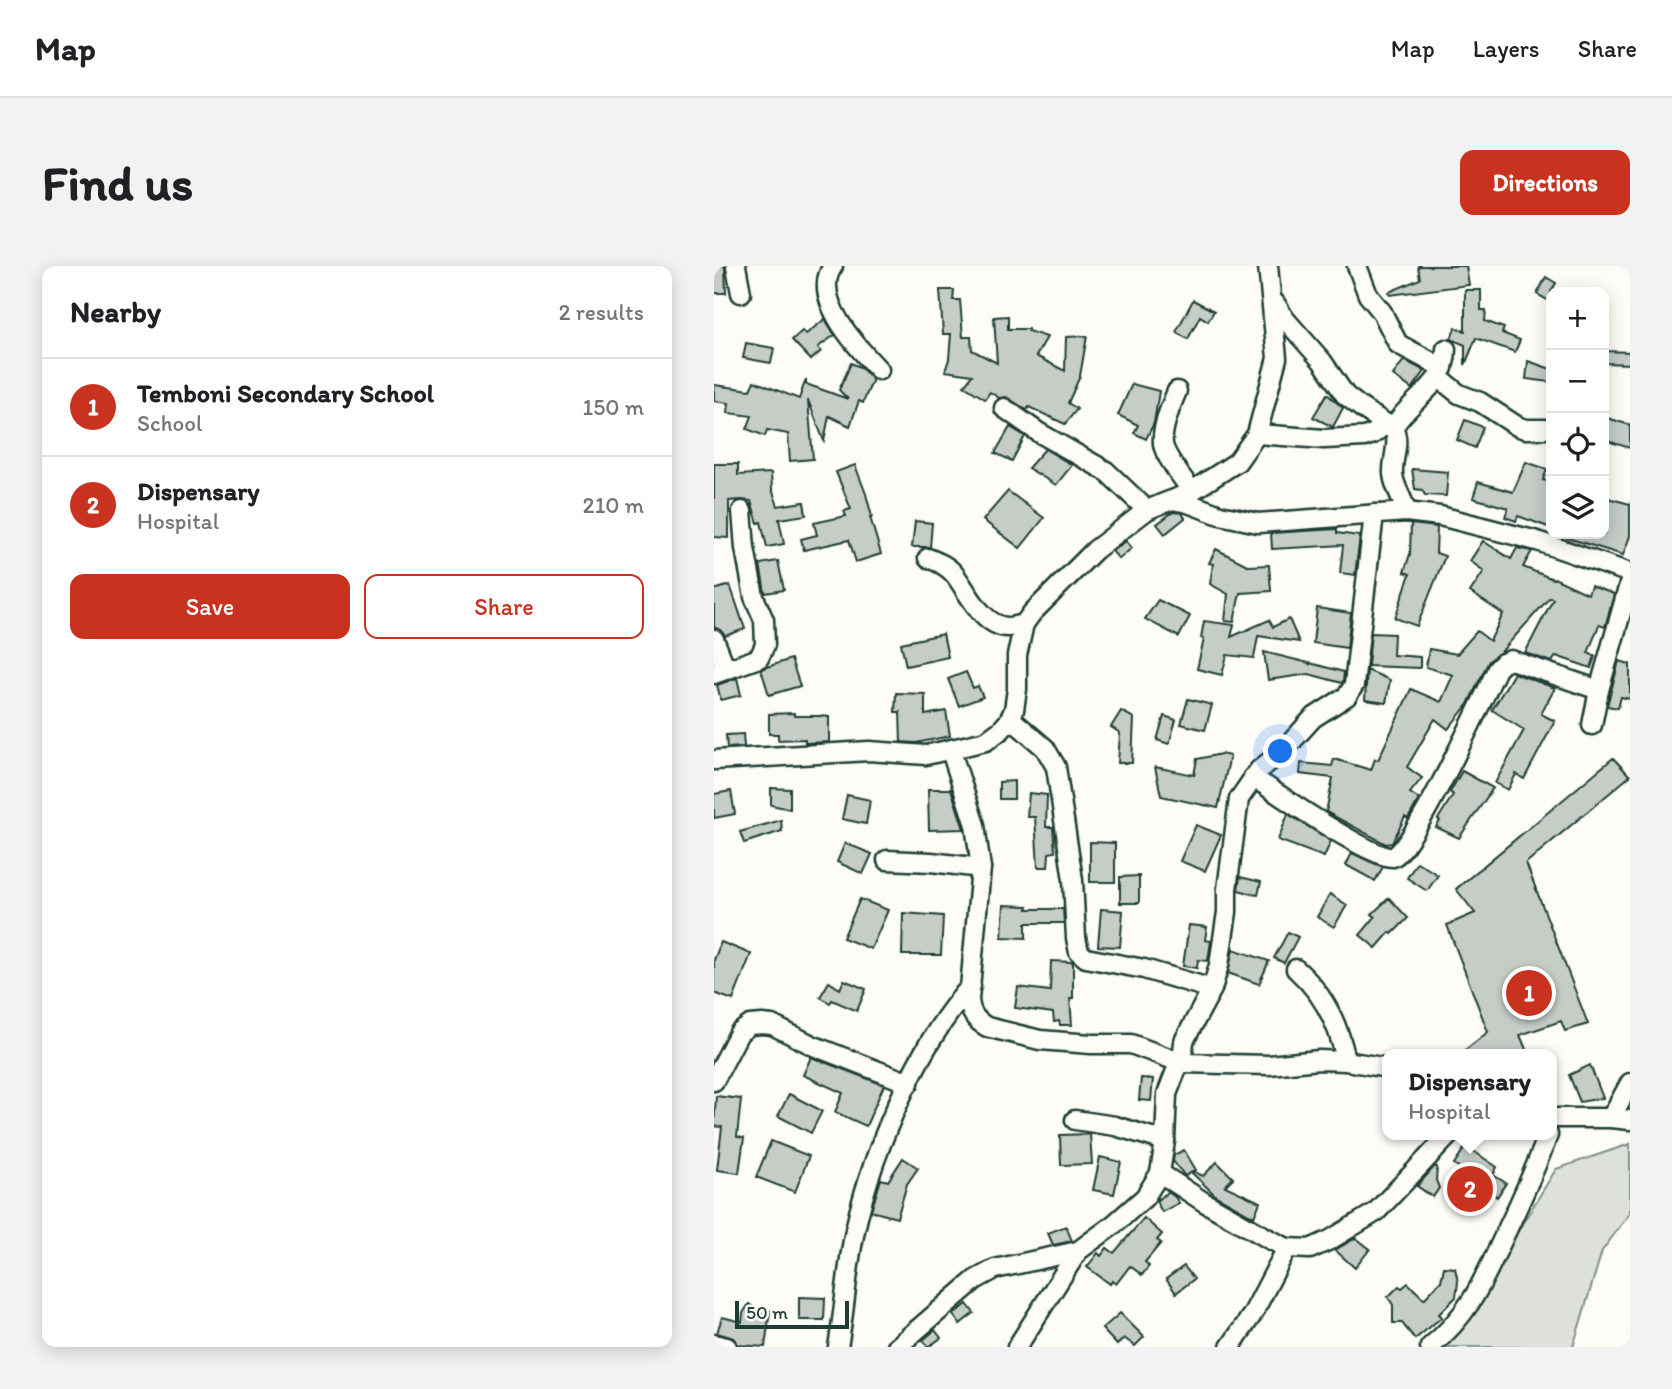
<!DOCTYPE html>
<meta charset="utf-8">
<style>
:root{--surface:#fff;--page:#f2f2f2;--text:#202124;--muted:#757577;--line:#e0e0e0;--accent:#c8321e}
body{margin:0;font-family:Itim,sans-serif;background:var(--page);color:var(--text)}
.controls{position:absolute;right:21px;top:21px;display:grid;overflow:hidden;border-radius:14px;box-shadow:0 4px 18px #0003}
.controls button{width:63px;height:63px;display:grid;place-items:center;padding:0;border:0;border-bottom:2px solid var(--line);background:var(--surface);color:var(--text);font:35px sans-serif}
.scale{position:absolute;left:21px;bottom:18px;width:114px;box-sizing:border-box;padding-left:7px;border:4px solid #1f3d34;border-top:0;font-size:19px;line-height:24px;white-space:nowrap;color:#1f3d34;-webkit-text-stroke:5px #fdfcf7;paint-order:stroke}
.you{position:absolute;left:567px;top:486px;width:24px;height:24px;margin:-18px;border:5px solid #fff;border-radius:50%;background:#1a73e8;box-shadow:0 0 0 10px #1a73e833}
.badge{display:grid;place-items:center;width:46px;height:46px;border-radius:50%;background:var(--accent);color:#fff;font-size:23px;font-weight:700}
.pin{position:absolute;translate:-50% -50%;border:4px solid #fff;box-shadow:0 2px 7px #0006}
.popup{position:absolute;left:668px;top:783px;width:175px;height:91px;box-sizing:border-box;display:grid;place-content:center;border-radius:14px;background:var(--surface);filter:drop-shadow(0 2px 5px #0005);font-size:23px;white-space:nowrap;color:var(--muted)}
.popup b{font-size:26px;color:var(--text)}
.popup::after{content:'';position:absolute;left:50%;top:100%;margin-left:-14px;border:14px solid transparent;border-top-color:var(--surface)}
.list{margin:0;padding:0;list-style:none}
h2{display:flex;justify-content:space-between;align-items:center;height:91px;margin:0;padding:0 28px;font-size:30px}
h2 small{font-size:23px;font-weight:400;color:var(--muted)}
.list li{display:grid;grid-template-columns:46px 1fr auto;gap:21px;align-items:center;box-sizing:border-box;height:98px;padding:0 28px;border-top:2px solid var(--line)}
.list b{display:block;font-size:26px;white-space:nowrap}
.list p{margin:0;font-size:23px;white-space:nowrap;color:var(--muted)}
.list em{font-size:23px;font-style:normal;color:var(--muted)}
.actions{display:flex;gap:14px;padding:21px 28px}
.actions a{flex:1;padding:16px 0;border:2px solid var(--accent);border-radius:14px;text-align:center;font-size:24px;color:var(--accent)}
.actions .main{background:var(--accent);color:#fff}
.icon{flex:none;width:38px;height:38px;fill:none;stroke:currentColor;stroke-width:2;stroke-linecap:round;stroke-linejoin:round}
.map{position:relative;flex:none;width:916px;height:1081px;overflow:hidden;border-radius:14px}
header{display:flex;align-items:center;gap:42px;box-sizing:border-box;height:98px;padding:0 35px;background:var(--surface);border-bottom:2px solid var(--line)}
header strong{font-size:33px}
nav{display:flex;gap:38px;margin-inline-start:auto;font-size:24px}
.intro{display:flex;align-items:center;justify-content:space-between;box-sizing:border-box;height:168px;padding:0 42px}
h1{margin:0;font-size:49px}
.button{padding:18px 32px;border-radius:14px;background:var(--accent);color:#fff;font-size:24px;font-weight:700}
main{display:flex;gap:42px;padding:0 42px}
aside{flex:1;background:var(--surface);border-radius:14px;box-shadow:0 4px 18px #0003}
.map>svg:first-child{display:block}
.green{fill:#dde0db;stroke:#7e8e88;stroke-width:2}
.building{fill:#c6cdc7;stroke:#1f3d34;stroke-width:2}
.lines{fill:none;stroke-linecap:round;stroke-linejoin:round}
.street-casing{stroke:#1f3d34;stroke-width:23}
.street{stroke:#fdfcf7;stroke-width:18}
</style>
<header>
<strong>Map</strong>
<nav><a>Map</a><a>Layers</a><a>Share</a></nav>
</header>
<div class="intro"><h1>Find us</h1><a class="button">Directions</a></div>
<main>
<aside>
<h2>Nearby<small>2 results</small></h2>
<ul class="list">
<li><span class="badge">1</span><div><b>Temboni Secondary School</b><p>School</p></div><em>150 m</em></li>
<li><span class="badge">2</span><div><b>Dispensary</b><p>Hospital</p></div><em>210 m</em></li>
</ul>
<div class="actions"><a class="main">Save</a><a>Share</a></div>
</aside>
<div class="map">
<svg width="916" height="1081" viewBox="0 0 916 1081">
<rect width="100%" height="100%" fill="#fdfcf7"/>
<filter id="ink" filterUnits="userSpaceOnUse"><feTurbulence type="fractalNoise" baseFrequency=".0143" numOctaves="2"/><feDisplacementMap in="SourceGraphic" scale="14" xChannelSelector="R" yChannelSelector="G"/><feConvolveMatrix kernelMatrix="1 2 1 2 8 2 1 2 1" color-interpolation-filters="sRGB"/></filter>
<g filter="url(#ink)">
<path class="green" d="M916,878V947L888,985L859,1081H733L842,903Z"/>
<g class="building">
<path d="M0,0H11L12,27H0Z"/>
<path d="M704,0H752L755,19L676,29L675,26L706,13Z"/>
<path d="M832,11L842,17L837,26V36L823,28Z"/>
<path d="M226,24H240L239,34H246L249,71H257L258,84L283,97L280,51L294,50V63H314V65L333,71L322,90L351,105L352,71L373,70L366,110L354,137L363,143L351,158L315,141L313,144L292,131L285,132L276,126L271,133L250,120L258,109L231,105L235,93L237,68H229Z"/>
<path d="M751,24H767V44H772L771,55L790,62L788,67L806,74L801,86L762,72L751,99V79L737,73L741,62L751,65Z"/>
<path d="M479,34L500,45L494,55L486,50L474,73L462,66Z"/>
<path d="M111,53L121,69L104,81L107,85L97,94L78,74L88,65L92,68Z"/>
<path d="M32,77L60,82L57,97L29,92Z"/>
<path d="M890,85L916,86V98L890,97Z"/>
<path d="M690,94L711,105L698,123L679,109Z"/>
<path d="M814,95L837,103V116L812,113Z"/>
<path d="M137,97L146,101L159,113L149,137L145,135L136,160L115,150L110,175L94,134L99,193L76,195L74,168L53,164L51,170L33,163L38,150L14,147L15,137L0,135V119L36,124L40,115L85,133L92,113V118L134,133L125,124Z"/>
<path d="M418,118L445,125L440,157L432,173L420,167L424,159L404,149Z"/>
<path d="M613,128L629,142L619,161L599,151Z"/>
<path d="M890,151L916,159V182L890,174Z"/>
<path d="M751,154L769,161L761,182L743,174Z"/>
<path d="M296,161L311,170L298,195L281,187Z"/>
<path d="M331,183L358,199L342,219L314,202Z"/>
<path d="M812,196L833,203L829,214L837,216V262L804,250L802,255L791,251L794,242L759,232L764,216L799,226Z"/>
<path d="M0,198H24V209L57,207L58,223L64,240L90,236L92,249L65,253L70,278L53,281L47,256L44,257L37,235L28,234L15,235V272L0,271Z"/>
<path d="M141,199L152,228L158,251H156L167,288L142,296L135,274L90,284L87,273L103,269L100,257L132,250L130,245L137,243L122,206Z"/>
<path d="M698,203L734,206L732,230L711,229L708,224L701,223Z"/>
<path d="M294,225L330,252L306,282L269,254Z"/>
<path d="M890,231L916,238V270L909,289L847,270L848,268H890Z"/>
<path d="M459,246L468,247L471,252L451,268L443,258Z"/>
<path d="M201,255L218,257L216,281H198Z"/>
<path d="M697,258L723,261L722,287L731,290L703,360L681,352L696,308L690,306L696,288Z"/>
<path d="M623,263V267L646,270L641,309L626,307L629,279L558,283L557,267Z"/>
<path d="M412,275L418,282L405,293L398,285Z"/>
<path d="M769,275L797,293L803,282L818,285L809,301L839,313L840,312L874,328L877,320L900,328L891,361L885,359L874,387L881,390L877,402L842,390L838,396L811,387L839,333L836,331L788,385L775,395L754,438L734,463L721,453L693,501L708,512L696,527L705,533L694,553L691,551L678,577L672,578L612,546L619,512L586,508L587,497L618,500L620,493L657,504L661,493L664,494L697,423L727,436L739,409L712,401L715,383L743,388L763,365L776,375L789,348L756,326L770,305L756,295Z"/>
<path d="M502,283L535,300L555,299L557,325L526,327L520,356L511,355L514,328L496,318L499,298L495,297Z"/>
<path d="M64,295L70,324L51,327L46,298Z"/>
<path d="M16,319L31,363L11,370L6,364L0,361V324Z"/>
<path d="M444,334L476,350L465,371L431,353Z"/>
<path d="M603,342L637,347L633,382L599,377Z"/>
<path d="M575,353L585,376L544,370L540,392L513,389L508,409L483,403L490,373L487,372L490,355L520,359L517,371L555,354L559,361Z"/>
<path d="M657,367L680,368L679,389L706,391V402L654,400Z"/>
<path d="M229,368L234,391L192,400L187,377Z"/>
<path d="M550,386L595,397L596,399V397L630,406L629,415L628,417L595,408L554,414Z"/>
<path d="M77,393L86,420L55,429L47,403Z"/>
<path d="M905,395L916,398V433L907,431L904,442L893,440Z"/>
<path d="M653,404L676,414L672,437L651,434Z"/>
<path d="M252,406L259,422L264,420L269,431L245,440L234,413Z"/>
<path d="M800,407L841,422L827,448L841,455L810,513L802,508L794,524L781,517L810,464L778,444Z"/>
<path d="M23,412L27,429L7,434L3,419Z"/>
<path d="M182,427L211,428V449L232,445L236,470L202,477L187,476L186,446H181Z"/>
<path d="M474,433L498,439L491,464L467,458Z"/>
<path d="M407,445L420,452L418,497H404L406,467L397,461Z"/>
<path d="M80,447V450H115V476L91,477V473L64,474V468H55V448Z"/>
<path d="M450,450L462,454L455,478L443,474Z"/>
<path d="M29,468L30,481L13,482L12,469Z"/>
<path d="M507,488L516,490L504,542L447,530L441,501L480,509L483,493Z"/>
<path d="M899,492L916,510L812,597L874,758L851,765L847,755L806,769L814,788H746L774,766L733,659L761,647L742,623Z"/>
<path d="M748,505L779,522L745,572L722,561L726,555L724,553L739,529L736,526Z"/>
<path d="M300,515V533H285V516Z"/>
<path d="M57,522L76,523V543L57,539Z"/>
<path d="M214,523H237L250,563L215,564Z"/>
<path d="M17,525L21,548L0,552V528Z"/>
<path d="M315,527L333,529L332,561H339L341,586L335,587L334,601H324L321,551H313Z"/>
<path d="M133,529L156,534L152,558L128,553Z"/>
<path d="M574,548L617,575L610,591L564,574Z"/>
<path d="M67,554L68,565L30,577L26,566Z"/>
<path d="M482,559L507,569L491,605L466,595Z"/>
<path d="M376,576L401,577V616H376Z"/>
<path d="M131,577L158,588L149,608L123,596Z"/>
<path d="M638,587L669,601L661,615L632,599Z"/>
<path d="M703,596L724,609L713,625L693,612Z"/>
<path d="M425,610V637H406V611Z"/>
<path d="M526,611L547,616L544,629L524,624Z"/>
<path d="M616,628L633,639L620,661L603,651Z"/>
<path d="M675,632L694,652L678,668L676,666L662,682L646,669L661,651L658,648Z"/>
<path d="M146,633L174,644L157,683L129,672Z"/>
<path d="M290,639L314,640L313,643H349L350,657H312V672L288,671Z"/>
<path d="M387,643L409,645L406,681L384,680Z"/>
<path d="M189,647L229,650L227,689H188Z"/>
<path d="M475,659L493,661L491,674L497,675L494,695L484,694L483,702L469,700Z"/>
<path d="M574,666L584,671L570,697L560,692Z"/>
<path d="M7,676L37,688L19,734L0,727V694Z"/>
<path d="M519,683L555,695L545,718L514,707Z"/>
<path d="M337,695L359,696V732H356L358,759H346L345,755L340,756L339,747L301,742L304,721L336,725Z"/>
<path d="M130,714L152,723L143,745L118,734L116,737L106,731L115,716L126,723Z"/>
<path d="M97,791L170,819L152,860L121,846L129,827L89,809Z"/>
<path d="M876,799L889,832L866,836L855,809Z"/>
<path d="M427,812L439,813L437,835L425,834Z"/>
<path d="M75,828L108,845L97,867L64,850Z"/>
<path d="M2,830L27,833L23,871L30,872L25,907L3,904L8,861L0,860Z"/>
<path d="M376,868L378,898L347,899L346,869Z"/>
<path d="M57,875L95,890L81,926L42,911Z"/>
<path d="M752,880L783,901L779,909L792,917L783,931L771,922L762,934L744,923L753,907L740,898Z"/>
<path d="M470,884L482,904L471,910L459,895L460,889Z"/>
<path d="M386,891L407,896L400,928L379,924Z"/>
<path d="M189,892L204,902L193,918L183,952L157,945L167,913L174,915Z"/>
<path d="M503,896L519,912L511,920L546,936L540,951L502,930L478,907L479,905L489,910Z"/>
<path d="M721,900L723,901L722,914L725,922L719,931L703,920Z"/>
<path d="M454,926L461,931L465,937L448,946L442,935Z"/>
<path d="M430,952L448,968L443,974L447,977L431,996L435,1000L428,1009L416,1000L402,1018L398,1015L396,1018L373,1001L384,987L387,990L393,982L400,987Z"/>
<path d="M352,960L358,975L339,979L334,967Z"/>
<path d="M642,972L656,983L641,1002L621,984Z"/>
<path d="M470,1000L480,1013L462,1027L452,1013Z"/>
<path d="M730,1001L741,1002L744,1016L742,1031L725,1048L728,1051L701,1073L688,1057H679V1039L674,1031L685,1020L688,1022L694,1017L710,1033L727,1015Z"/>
<path d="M85,1031L111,1032L110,1054H85Z"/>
<path d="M35,1038L48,1048L56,1045L51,1081L24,1079L20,1072L3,1067L8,1051L28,1056L29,1047Z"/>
<path d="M253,1038L260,1047L246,1058L239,1049Z"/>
<path d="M406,1047L430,1071L421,1080L410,1072L403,1079L388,1063Z"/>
<path d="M221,1064L227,1072L214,1081L209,1074Z"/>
</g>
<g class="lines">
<defs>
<g id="street">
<path d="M22,0L27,27"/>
<path d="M119,0C96,32 144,82 165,104"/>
<path d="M643,0L654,29L668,46L684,78L729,102"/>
<path d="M561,37L571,53L608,95L631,129L649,143L679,162C687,176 678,192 679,208C680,222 690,233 692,246"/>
<path d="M725,112L745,128L766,136L803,160L811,163H837"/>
<path d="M463,125C457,139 447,163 449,178C451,191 470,214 478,225"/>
<path d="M290,142L324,166L392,205L433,244"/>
<path d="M679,162C695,133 732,121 732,83"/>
<path d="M543,168L610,173L650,171L659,168L672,158"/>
<path d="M459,234L478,225L523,196L543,168L563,92L554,0"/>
<path d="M214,292C224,296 234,300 241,309C254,326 269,361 294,361C299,361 305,359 310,358"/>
<path d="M0,373L12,403"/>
<path d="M0,408L45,392L51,379L50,354L40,331L31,282L28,245"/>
<path d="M296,452L331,482L342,501L359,614L362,672L365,686L372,692L430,703L498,723"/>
<path d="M878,459L885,424L916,315"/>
<path d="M237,485L261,559L267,602L255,733C256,747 261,754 273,761L326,774L377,778H417L468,797L555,799L605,794L632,795L674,802"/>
<path d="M0,494L155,485L212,489L272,475L287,464L295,455L300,444L303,423V389L310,358L318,347L381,284L433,244L445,239L458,234L474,237L506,249L544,257L692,246L726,250L823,275L916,307"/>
<path d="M539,511C559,525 661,595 679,591C697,587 771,429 783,403L789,397L797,394L885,424"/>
<path d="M173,594L217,596L267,602"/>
<path d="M582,703C610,728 625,758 632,795"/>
<path d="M468,797L470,775L498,723L505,699L513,646V623L525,533L545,504L570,484L599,452L633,430L640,419L660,248"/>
<path d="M0,815L25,767L36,759L48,758L58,759L100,780L195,817"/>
<path d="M838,852H897L916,854"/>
<path d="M897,852L916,817"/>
<path d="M361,854L401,860L451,875"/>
<path d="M446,907L490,936L555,973L573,982L596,983L616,974L662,946L735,869"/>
<path d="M0,1078L13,1081"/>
<path d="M124,1081C130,1048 132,1014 138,980C152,899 201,781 257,720"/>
<path d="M183,1081L261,1014L281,1003L364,985L398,960L431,931L446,907L451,875L453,828L465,797"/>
<path d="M303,1081L364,985"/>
<path d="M516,1081L538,1049L573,982"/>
<path d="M716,1081C759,1045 770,1012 793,964C808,932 822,901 834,869"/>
</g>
</defs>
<use href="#street" class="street-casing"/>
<use href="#street" class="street"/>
</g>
</g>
</svg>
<div class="controls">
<button>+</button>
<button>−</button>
<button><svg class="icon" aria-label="locate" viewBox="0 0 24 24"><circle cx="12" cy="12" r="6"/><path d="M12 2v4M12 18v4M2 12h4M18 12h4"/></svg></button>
<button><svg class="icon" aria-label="layers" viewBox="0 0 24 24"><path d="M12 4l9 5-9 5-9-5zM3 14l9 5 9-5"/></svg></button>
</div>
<div class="scale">50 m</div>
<div class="you"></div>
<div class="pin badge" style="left:815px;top:727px">1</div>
<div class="pin badge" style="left:756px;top:923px">2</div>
<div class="popup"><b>Dispensary</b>Hospital</div>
</div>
</main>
